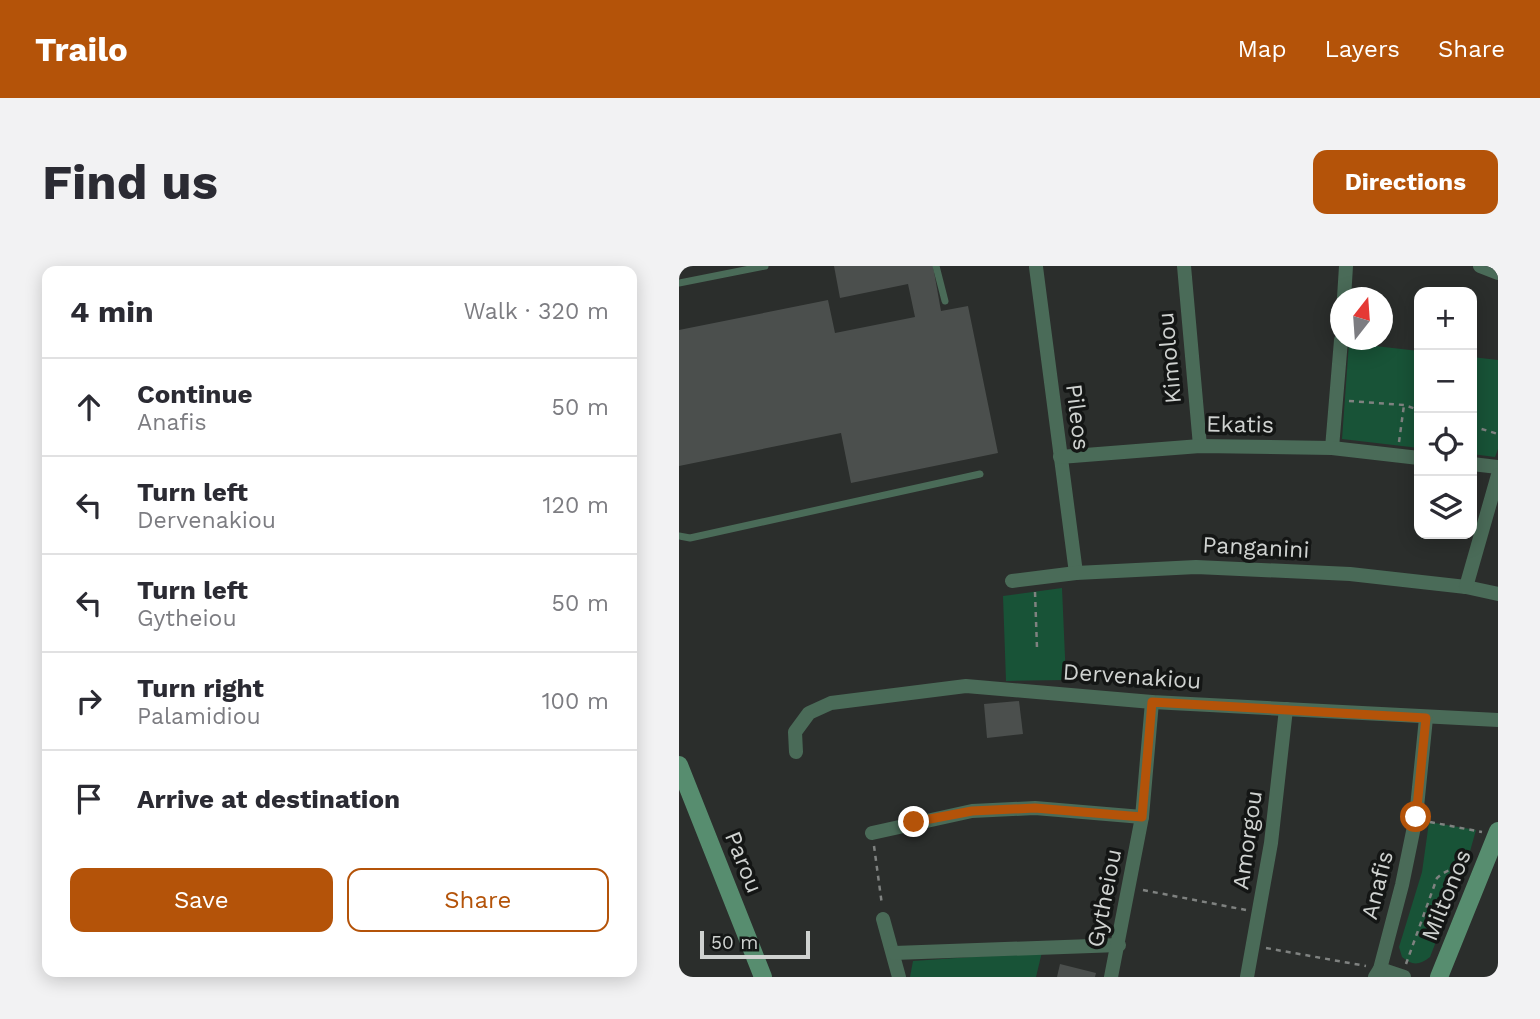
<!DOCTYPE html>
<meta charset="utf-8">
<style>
:root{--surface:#fff;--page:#f2f2f3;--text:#2b2b33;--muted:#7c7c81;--line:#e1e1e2;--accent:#b45309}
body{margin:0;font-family:"Work Sans",sans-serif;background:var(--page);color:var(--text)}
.controls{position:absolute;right:21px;top:21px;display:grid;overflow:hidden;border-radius:14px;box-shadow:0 4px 18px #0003}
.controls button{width:63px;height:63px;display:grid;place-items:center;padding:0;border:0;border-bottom:2px solid var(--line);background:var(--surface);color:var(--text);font:35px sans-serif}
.compass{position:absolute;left:651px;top:21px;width:63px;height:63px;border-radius:50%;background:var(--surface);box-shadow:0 4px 18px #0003;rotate:17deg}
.scale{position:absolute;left:21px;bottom:18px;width:110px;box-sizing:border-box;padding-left:7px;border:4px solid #cfd2d0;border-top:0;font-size:19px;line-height:24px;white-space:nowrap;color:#cfd2d0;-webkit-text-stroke:5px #141615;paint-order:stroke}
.stop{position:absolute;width:21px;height:21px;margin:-16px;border:5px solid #b45309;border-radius:50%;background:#fff}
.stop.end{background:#b45309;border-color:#fff;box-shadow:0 2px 7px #0008}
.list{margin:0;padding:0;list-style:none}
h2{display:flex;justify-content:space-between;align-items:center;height:91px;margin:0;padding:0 28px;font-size:30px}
h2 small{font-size:23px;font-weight:400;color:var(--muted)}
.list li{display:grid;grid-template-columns:46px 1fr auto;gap:21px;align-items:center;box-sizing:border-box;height:98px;padding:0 28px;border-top:2px solid var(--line)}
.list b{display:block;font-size:26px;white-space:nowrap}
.list p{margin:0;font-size:23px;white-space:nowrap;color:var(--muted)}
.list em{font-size:23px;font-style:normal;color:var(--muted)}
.actions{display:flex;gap:14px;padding:21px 28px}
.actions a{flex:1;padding:16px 0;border:2px solid var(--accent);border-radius:14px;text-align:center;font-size:24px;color:var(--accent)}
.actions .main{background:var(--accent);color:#fff}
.icon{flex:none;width:38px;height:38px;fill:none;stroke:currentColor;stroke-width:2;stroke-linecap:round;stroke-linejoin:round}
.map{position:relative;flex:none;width:819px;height:711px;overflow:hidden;border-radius:14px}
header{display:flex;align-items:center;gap:42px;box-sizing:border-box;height:98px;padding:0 35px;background:var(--accent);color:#fff}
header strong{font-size:33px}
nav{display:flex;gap:38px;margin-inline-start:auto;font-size:24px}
.intro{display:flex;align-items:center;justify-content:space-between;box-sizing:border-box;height:168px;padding:0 42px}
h1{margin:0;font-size:49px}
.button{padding:18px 32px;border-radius:14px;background:var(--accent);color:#fff;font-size:24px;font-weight:700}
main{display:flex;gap:42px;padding:0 42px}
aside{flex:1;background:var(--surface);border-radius:14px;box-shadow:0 4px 18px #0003}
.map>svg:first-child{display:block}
.green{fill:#185337}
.building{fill:#4b4f4d}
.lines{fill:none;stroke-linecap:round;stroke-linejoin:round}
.path{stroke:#7f8280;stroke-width:2.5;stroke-dasharray:5 5;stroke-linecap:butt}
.lane{stroke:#4a6b58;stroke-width:7}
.street{stroke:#4a6b58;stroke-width:14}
.secondary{stroke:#578d6f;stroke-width:18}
.route{stroke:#b45309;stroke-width:9}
.labels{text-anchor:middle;stroke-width:7;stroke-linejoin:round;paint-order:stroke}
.street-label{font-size:23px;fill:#cfd2d0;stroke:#141615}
</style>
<header>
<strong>Trailo</strong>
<nav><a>Map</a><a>Layers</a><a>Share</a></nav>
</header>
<div class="intro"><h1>Find us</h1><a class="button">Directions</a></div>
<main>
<aside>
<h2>4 min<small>Walk · 320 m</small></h2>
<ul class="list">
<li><svg class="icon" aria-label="ahead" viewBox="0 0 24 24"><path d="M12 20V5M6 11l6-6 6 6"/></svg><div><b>Continue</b><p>Anafis</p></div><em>50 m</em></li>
<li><svg class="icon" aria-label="left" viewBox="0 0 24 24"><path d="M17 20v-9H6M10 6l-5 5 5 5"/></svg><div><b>Turn left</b><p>Dervenakiou</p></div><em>120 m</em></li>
<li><svg class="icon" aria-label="left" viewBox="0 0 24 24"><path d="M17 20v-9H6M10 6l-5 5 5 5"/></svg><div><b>Turn left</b><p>Gytheiou</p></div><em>50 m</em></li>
<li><svg class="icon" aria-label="right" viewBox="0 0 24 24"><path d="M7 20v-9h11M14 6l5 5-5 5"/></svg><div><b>Turn right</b><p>Palamidiou</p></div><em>100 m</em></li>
<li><svg class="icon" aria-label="arrive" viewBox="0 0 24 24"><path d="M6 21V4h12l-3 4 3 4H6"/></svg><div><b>Arrive at destination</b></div></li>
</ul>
<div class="actions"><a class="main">Save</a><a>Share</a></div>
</aside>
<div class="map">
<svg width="819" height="711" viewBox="0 0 819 711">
<rect width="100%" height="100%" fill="#2b2e2c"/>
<g class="green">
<path d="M670,77L740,85V182L663,173Z"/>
<path d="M793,91L819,94V183L816,191L793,188Z"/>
<path d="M383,322L387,414L327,415L324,330Z"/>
<path d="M750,556L797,564L788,596L751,691C741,699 733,700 723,691L720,681L743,606Z"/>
<path d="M363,686L357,711H231L234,695Z"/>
</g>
<g class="building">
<path d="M155,0H254L262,45L289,40L319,187L172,217L162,167L0,200V64L149,34L156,67L236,51L229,18L161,32Z"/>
<path d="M340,435L344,468L308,472L305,438Z"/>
<path d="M381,698L417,707L416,711H378Z"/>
</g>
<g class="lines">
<g class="path">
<path d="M670,135L725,139L740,144"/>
<path d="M793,160L819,168"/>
<path d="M720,176L725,139"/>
<path d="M356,326L358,382"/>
<path d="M751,556L803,566"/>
<path d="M195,580L203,639"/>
<path d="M464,624L567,644"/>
<path d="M587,682L687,700"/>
<path d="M727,698L758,612C767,604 774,602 786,603"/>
</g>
<g class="lane">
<path d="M257,0L266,35"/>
<path d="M0,17L86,0"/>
<path d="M0,270L11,272L301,208"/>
</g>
<g class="street">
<path d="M505,0L521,180"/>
<path d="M801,0L819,7"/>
<path d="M357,1L397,307"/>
<path d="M665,32L667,0"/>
<path d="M653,182L662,74"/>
<path d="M381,191L521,180L653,182L740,192"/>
<path d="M793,198L819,201"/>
<path d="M333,315L397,307L517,301L671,308L787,321L819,328"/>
<path d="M787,321L819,209"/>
<path d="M117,486L116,466L130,447L152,437L287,420L473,436L819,454"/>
<path d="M193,567L293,545L356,542L463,551"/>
<path d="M204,653L220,711"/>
<path d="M215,687L440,679"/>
<path d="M701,703L725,711"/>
<path d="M432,711L463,551L473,436"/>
<path d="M568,711L592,577L607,443"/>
<path d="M696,711L701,703L723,619L737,551L747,452"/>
</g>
<g class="secondary">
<path d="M0,499L84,711"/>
<path d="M760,711L819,565"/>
</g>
</g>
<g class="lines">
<path class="route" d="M235,556L293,545L356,542L463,551L473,436L747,452L737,551"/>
</g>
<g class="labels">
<g class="street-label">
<text transform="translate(490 92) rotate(-95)" y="8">Kimolou</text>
<text transform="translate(399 151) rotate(83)" y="8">Pileos</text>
<text transform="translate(561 158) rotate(1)" y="8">Ekatis</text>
<text transform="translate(577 281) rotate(3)" y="8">Panganini</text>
<text transform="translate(453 410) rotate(4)" y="8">Dervenakiou</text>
<text transform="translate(568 574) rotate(-82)" y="8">Amorgou</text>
<text transform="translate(65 596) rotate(68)" y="8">Parou</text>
<text transform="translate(698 619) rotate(-76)" y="8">Anafis</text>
<text transform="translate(767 629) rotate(-68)" y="8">Miltonos</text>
<text transform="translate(425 632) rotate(-79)" y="8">Gytheiou</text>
</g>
</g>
</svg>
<div class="controls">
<button>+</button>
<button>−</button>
<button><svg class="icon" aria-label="locate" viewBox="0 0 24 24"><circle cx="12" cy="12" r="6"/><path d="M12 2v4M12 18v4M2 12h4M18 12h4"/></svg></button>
<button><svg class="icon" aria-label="layers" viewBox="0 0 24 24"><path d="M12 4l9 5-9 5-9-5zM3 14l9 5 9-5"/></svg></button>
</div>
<svg class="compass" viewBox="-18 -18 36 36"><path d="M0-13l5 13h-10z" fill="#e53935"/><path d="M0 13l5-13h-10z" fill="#7c7c81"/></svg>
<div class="scale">50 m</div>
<div class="stop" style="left:737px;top:551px"></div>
<div class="stop end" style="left:235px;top:556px"></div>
</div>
</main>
